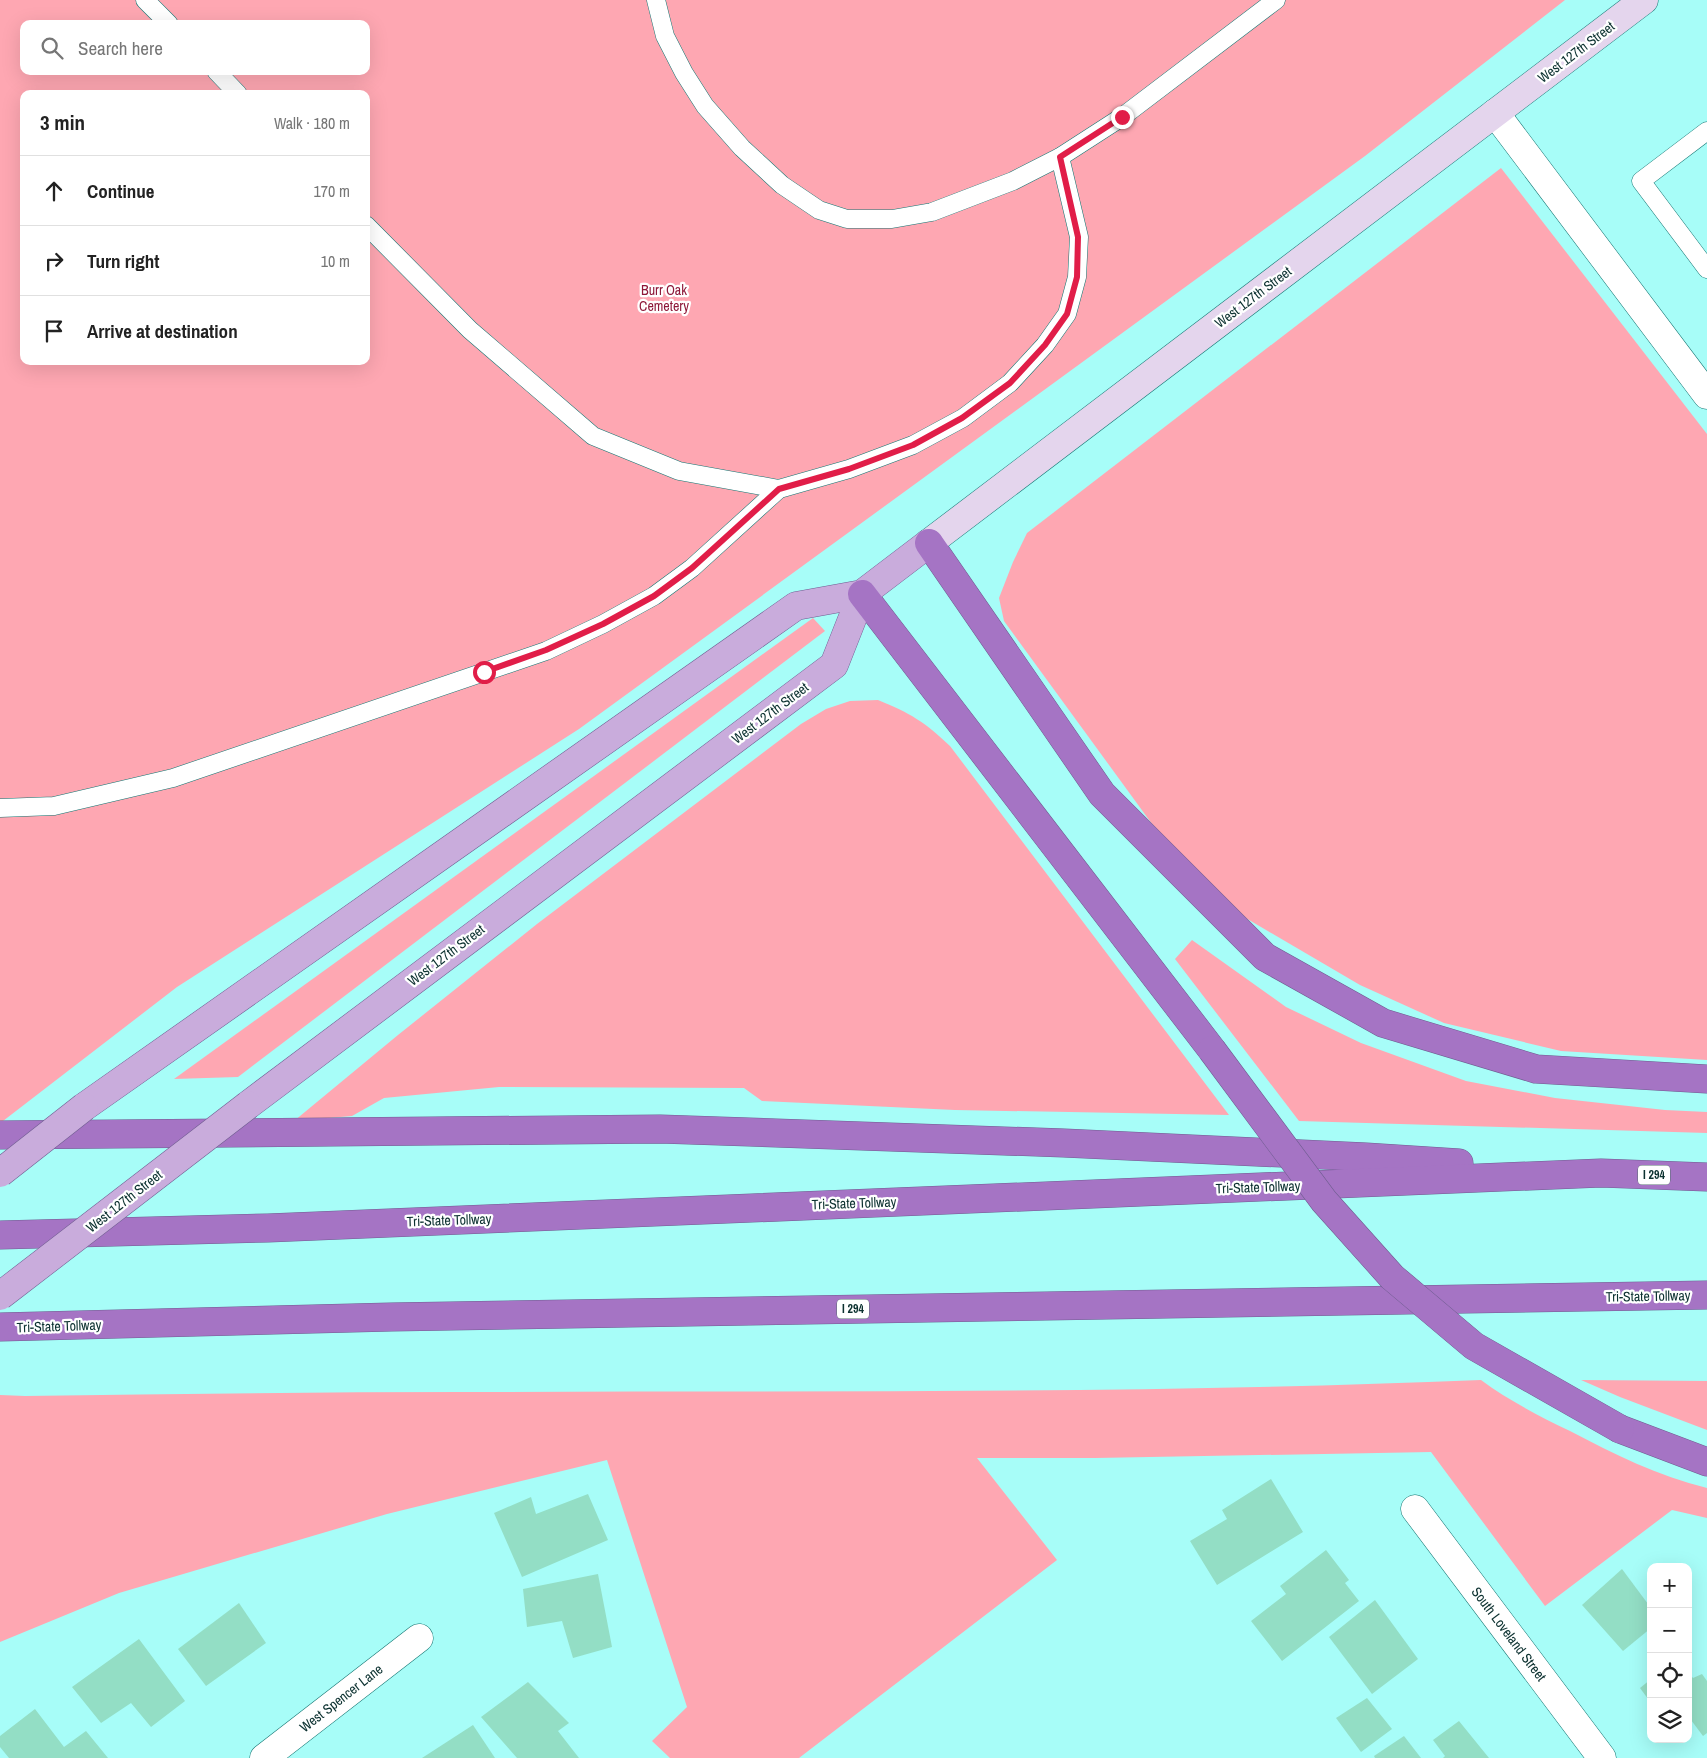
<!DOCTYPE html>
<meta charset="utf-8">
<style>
:root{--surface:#fff;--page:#f6f6f6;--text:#222;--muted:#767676;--line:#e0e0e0}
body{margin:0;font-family:"Archivo Narrow",sans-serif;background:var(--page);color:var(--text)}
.controls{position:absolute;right:15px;bottom:15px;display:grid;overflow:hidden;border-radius:10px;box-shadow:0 5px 20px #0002}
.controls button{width:45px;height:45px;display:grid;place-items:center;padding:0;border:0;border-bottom:1px solid var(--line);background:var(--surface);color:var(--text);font:25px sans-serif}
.stop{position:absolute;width:15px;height:15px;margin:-11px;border:4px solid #e11d48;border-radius:50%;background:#fff}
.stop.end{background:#e11d48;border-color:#fff;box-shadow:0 1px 5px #0008}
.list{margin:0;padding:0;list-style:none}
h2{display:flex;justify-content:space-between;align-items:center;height:65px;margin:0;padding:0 20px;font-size:21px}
h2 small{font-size:16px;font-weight:400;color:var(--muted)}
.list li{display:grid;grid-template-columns:32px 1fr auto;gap:15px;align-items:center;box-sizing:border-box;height:70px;padding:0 20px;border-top:1px solid var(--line)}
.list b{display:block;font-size:19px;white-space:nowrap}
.list em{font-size:16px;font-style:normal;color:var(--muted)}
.icon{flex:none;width:28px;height:28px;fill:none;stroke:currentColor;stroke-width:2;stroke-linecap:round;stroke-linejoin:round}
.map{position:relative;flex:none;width:1707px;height:1758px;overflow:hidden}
.search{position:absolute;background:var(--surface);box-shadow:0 5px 20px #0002;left:20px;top:20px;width:350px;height:55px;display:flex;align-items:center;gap:12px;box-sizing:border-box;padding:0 18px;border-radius:10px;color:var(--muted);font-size:19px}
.panel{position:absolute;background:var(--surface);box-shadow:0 5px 20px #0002;left:20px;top:90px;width:350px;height:275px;border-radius:10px}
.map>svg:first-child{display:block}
.green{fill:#fea7b2;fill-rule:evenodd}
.building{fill:#93dec5}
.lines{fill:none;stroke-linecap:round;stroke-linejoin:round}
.service-casing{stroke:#147572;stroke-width:19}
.minor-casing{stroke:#147572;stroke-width:29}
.secondary-casing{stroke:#147572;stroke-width:29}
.primary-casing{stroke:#6f5d90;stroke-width:29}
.motorway-casing{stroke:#6f5d90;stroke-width:29}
.service{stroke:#fff;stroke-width:18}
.minor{stroke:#fff;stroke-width:28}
.secondary{stroke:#e4d5ed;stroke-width:28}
.primary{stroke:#c9acdc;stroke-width:28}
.motorway{stroke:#a574c4;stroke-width:28}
.primary-bridge-casing{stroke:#6f5d90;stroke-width:29;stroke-linecap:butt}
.motorway-bridge-casing{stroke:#6f5d90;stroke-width:29;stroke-linecap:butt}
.primary-bridge{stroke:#c9acdc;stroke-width:28}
.motorway-bridge{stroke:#a574c4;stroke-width:28}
.route{stroke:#e11d48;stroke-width:6}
.labels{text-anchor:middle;stroke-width:4.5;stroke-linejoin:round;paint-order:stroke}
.shield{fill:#fff;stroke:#556f6e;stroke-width:1}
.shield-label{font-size:12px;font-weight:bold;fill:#0c3130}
.street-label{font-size:14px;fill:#0c3130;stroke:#fff}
.park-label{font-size:14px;fill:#8e1839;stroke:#fff}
</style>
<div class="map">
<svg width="1707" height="1758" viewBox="0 0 1707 1758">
<rect width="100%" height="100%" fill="#a7fdf8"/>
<g class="green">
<path d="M0,0H1565L1365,156L579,729L177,987L3,1121H0ZM24,24H366V71H24ZM24,94H366V361H24Z"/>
<path d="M1501,168L1707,434V1060L1561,1051L1444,1023L1360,985L1244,917L1163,839L1004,621L999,598L1013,562L1027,533Z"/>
<path d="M813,618L825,631L238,1077L174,1079Z"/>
<path d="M878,700C910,713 925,722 950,746L1229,1115L955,1110L762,1101L744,1088L499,1087L384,1098L352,1116L294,1121L398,1035L537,924L801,724L826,709L850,701Z"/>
<path d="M1192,940L1286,1007L1361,1043L1466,1081L1555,1098L1665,1110L1707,1112V1133L1299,1121L1175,959Z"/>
<path d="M1481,1380C1508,1400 1539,1416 1570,1431C1614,1454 1658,1476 1707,1488V1518L1672,1510L1545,1606L1431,1452L1095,1458H977L1057,1560L799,1758H670L652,1741L687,1707L607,1460L387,1514L119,1593L0,1642V1395L25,1396C171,1394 317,1392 464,1392C803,1391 1142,1394 1481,1380Z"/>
<path d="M1581,1380L1707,1381V1430L1620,1397Z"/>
</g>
<g class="building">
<path d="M1271,1479L1303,1532L1217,1585L1190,1541L1227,1519L1222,1510Z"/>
<path d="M588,1494L608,1540L522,1577L494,1513L531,1497L536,1514Z"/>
<path d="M1326,1550L1349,1580L1345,1583L1359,1601L1282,1661L1251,1621L1286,1594L1280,1586Z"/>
<path d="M1622,1569L1651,1608V1628L1623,1651L1582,1605Z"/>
<path d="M598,1574L612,1647L573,1658L562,1621L527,1627L523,1589Z"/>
<path d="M1375,1600L1418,1659L1372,1694L1329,1637Z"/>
<path d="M239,1603L266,1643L206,1686L178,1649Z"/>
<path d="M139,1639L185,1701L151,1727L131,1703L101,1723L72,1687Z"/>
<path d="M1688,1672L1693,1678L1702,1674L1707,1681V1733L1703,1736L1688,1716Z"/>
<path d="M1651,1679V1703L1640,1688Z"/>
<path d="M528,1682L569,1723L558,1731L579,1758H517L481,1717Z"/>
<path d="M1367,1698L1392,1729L1361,1752L1336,1718Z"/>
<path d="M35,1709L64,1747L86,1731L108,1758H9L0,1747V1736Z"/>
<path d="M1459,1721L1489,1758H1443L1445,1756L1433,1740Z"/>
<path d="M473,1725L495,1758H422Z"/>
<path d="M1404,1736L1421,1758H1375L1374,1756Z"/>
</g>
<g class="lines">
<defs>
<g id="service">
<path d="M145,0L169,24"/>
<path d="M656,0L665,36L684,73L705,106L742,148L782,185L819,210L847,219H892L932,212L1013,181L1060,157L1122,117L1276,0"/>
<path d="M216,71L238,94"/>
<path d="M1707,131L1641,181L1707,269"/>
<path d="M366,225L470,330L593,436L679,471L779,489"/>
<path d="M0,808L54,806L173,778L546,651L603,624L654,596L692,568L779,489L849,469L913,445L963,418L1010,383L1045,345L1067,314L1077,277L1079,237L1060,157"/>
</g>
<g id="minor">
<path d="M1495,113L1707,395"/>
<path d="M1415,1509L1602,1758"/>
<path d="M264,1758L419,1638"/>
</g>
<path id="secondary" d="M929,543L1644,0"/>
<g id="primary">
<path d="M248,1105L834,665L862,594"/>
<path d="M84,1107L796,606L862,594L929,543"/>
</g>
<g id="motorway">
<path d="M929,543L1102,794L1265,957L1383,1023L1536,1069L1707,1079"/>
<path d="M862,594L1212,1050"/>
<path d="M0,1135L660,1129L1064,1143L1366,1157L1459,1163"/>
<path d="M0,1235L268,1228L1601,1173L1707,1177"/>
<path d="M0,1327L391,1317L1707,1295"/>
<path d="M1620,1429L1707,1462"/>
</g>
</defs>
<use href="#service" class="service-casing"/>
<use href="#minor" class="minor-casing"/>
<use href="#secondary" class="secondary-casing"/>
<use href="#primary" class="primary-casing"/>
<use href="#motorway" class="motorway-casing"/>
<use href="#service" class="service"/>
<use href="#minor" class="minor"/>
<use href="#secondary" class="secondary"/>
<use href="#primary" class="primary"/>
<use href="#motorway" class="motorway"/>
<defs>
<g id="primary-bridge">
<path d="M0,1173L84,1107"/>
<path d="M0,1296L248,1105"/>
</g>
<path id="motorway-bridge" d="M1212,1050L1324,1201L1392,1277L1474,1346L1620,1429"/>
</defs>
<use href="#primary-bridge" class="primary-bridge-casing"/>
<use href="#motorway-bridge" class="motorway-bridge-casing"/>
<use href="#primary-bridge" class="primary-bridge"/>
<use href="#motorway-bridge" class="motorway-bridge"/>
</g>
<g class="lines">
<path class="route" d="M484,672L546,650L603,624L654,596L692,568L779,489L849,469L913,445L962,418L1010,383L1045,345L1067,314L1077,277L1078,237L1060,157L1122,117"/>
</g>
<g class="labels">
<g class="shield">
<rect x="1638" y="1165.5" width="32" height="19" rx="4"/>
<rect x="837" y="1299.5" width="32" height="19" rx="4"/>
</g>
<g class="shield-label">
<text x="1654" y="1179">I 294</text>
<text x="853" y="1313">I 294</text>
</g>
<g class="street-label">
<text transform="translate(1576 52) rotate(-37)" y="5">West 127th Street</text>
<text transform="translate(1253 297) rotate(-37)" y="5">West 127th Street</text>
<text transform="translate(770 713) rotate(-37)" y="5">West 127th Street</text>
<text transform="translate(446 955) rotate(-37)" y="5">West 127th Street</text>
<text transform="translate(1258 1187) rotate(-2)" y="5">Tri-State Tollway</text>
<text transform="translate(124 1201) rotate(-38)" y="5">West 127th Street</text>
<text transform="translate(854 1203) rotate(-2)" y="5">Tri-State Tollway</text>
<text transform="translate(449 1220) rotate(-2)" y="5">Tri-State Tollway</text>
<text transform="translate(1648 1296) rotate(-1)" y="5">Tri-State Tollway</text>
<text transform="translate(59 1326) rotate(-2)" y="5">Tri-State Tollway</text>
<text transform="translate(1509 1634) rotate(53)" y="5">South Loveland Street</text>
<text transform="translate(341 1698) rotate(-38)" y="5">West Spencer Lane</text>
</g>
<g class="park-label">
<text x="664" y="295">Burr Oak<tspan x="664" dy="16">Cemetery</tspan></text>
</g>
</g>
</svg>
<div class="controls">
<button>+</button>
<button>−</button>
<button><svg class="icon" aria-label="locate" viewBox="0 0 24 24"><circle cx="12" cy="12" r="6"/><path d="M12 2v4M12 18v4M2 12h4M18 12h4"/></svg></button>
<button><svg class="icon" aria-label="layers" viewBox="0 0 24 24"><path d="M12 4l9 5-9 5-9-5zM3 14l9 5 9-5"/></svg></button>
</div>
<div class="stop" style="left:484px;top:672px"></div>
<div class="stop end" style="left:1122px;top:117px"></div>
<div class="search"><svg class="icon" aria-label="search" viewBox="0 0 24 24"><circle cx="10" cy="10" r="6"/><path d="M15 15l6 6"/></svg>Search here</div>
<section class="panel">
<h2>3 min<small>Walk · 180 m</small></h2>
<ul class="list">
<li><svg class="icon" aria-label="ahead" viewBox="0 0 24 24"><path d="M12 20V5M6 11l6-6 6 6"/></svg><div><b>Continue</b></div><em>170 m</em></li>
<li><svg class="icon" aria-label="right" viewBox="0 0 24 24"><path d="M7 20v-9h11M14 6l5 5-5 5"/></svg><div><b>Turn right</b></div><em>10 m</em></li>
<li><svg class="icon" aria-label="arrive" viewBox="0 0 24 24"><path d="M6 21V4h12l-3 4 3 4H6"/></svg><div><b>Arrive at destination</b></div></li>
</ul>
</section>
</div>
